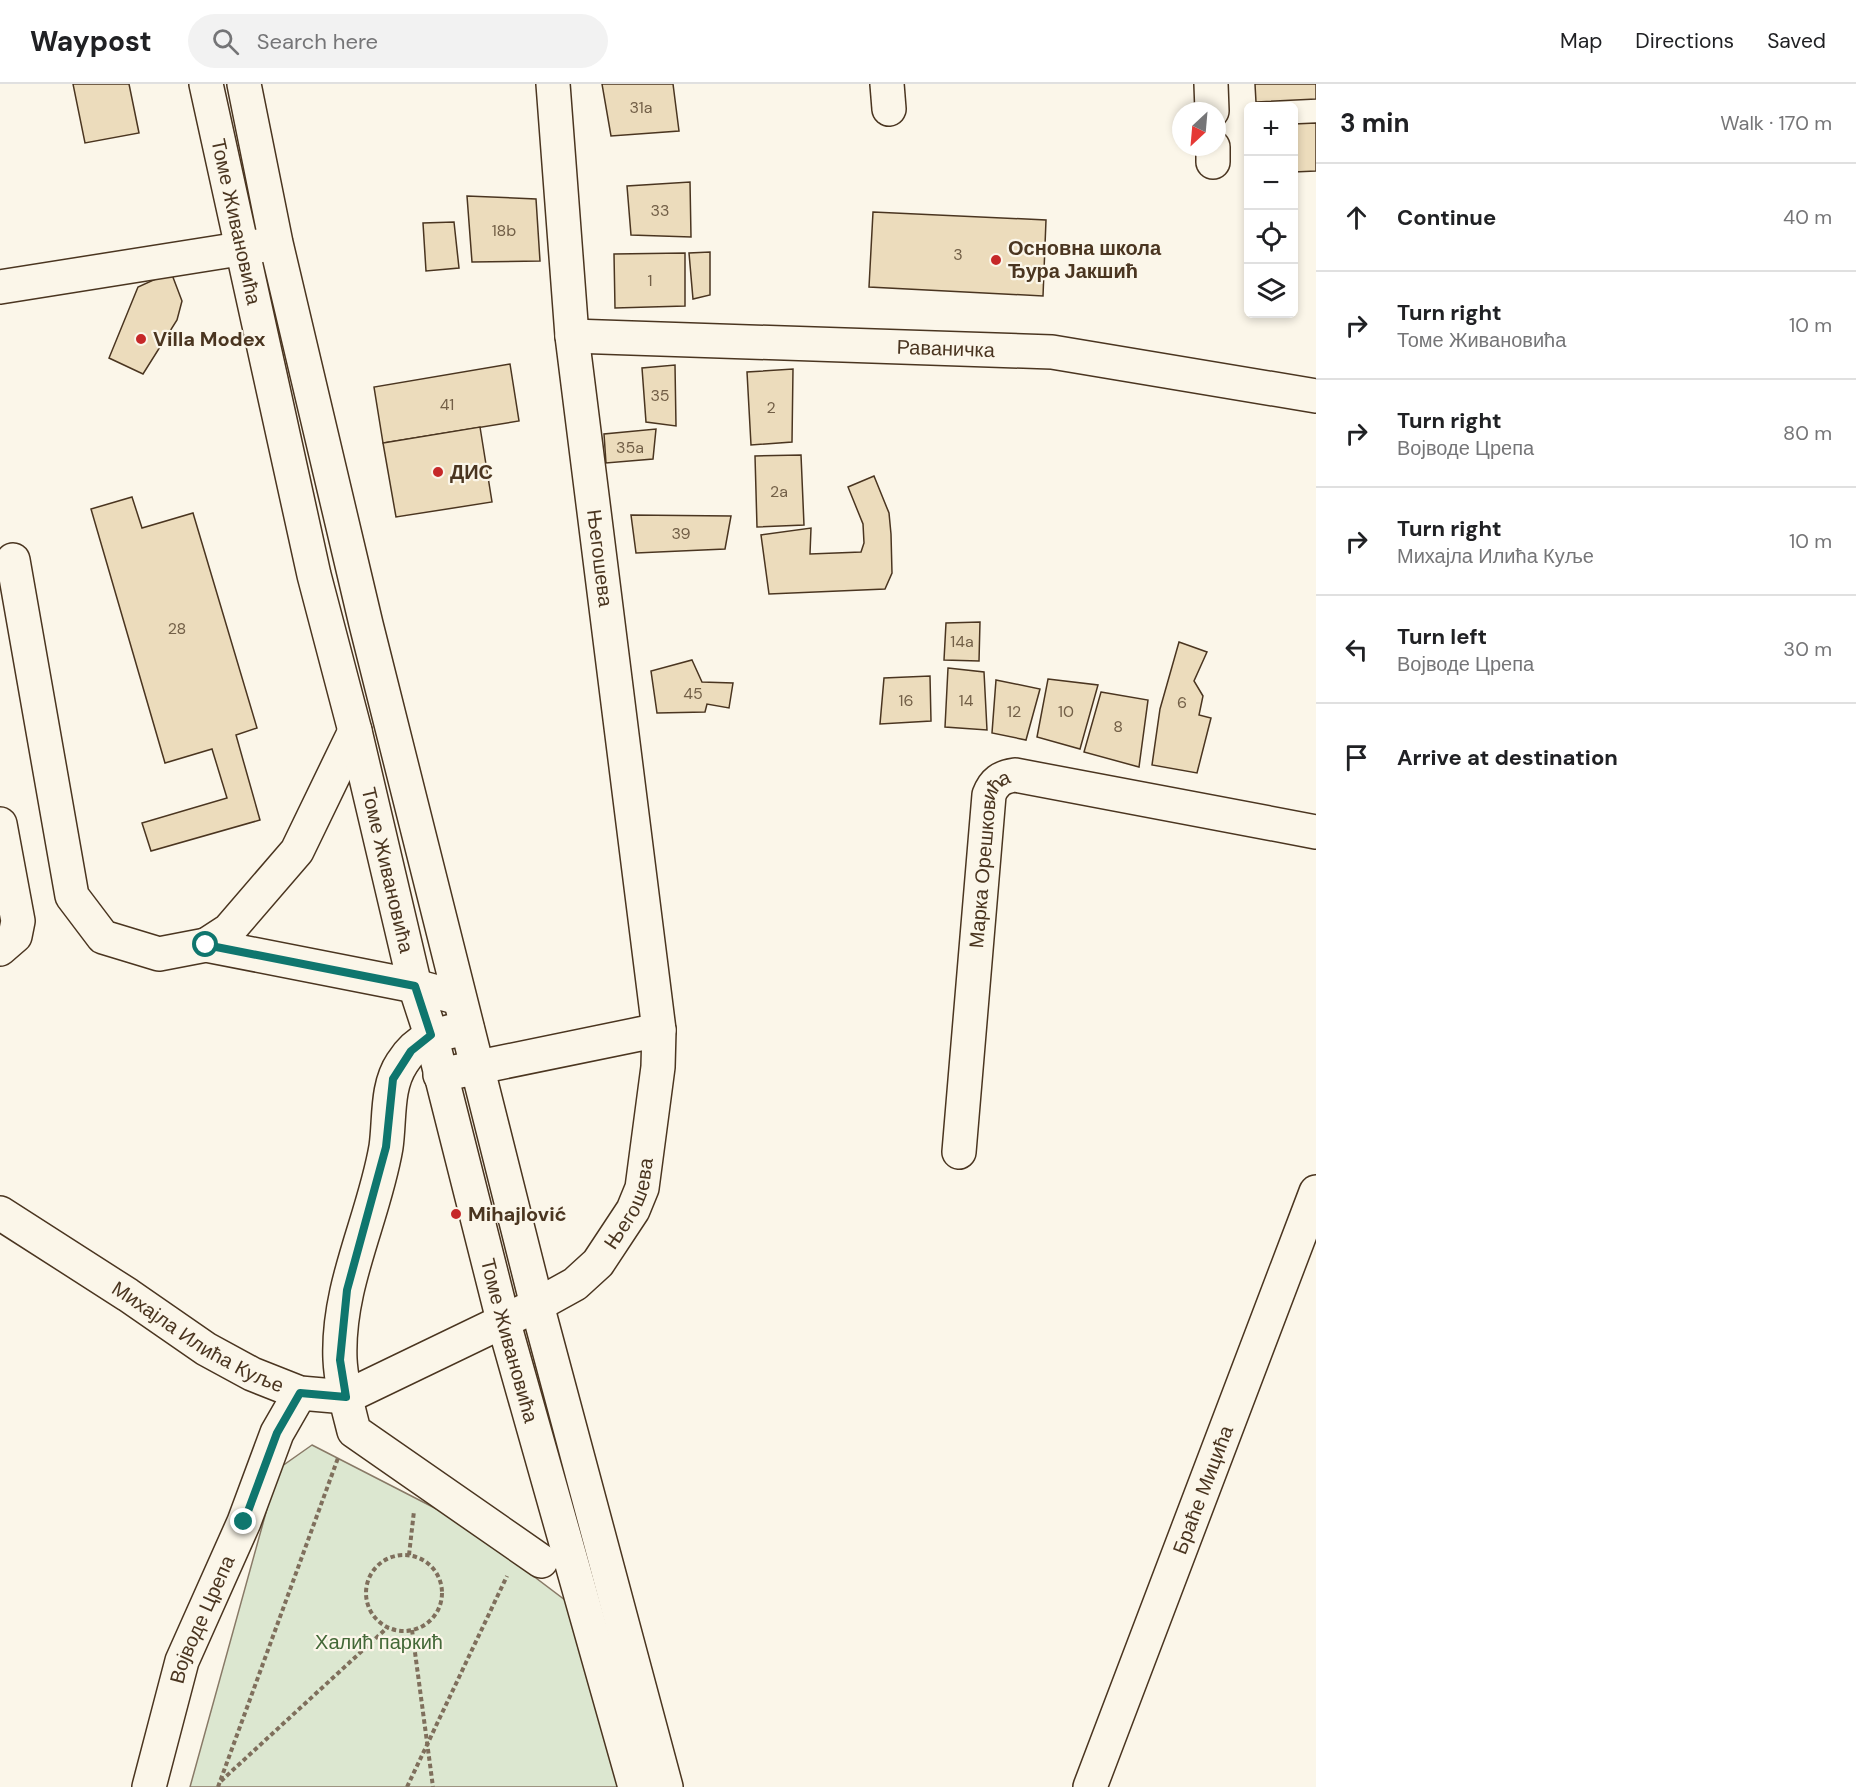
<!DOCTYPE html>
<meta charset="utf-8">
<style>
:root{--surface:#fff;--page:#f2f2f2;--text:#202124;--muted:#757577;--line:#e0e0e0}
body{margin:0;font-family:"DM Sans",sans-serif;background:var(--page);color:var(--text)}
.controls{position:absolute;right:18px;top:18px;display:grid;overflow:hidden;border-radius:9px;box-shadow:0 3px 9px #0003}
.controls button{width:54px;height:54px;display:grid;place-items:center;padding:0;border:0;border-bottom:2px solid var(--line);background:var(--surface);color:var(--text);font:30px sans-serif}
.compass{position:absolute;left:1172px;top:18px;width:54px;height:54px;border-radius:50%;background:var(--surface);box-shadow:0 3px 9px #0003;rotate:206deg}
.stop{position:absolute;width:18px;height:18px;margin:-14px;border:4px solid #0f766e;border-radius:50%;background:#fff}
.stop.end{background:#0f766e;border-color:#fff;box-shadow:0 2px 6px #0008}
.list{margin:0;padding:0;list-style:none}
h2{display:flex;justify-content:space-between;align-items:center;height:78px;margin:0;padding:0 24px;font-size:26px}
h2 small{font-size:20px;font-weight:400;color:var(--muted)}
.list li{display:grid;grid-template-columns:39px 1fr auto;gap:18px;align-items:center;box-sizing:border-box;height:108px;padding:0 24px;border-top:2px solid var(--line)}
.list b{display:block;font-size:22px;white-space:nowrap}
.list p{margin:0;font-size:20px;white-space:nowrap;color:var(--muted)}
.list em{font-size:20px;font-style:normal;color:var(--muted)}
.icon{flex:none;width:33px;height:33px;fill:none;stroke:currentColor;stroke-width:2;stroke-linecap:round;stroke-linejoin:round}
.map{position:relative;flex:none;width:1316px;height:1703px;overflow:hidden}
header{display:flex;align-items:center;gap:36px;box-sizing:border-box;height:84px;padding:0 30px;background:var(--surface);border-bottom:2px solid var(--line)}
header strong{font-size:28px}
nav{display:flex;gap:33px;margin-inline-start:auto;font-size:21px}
.search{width:420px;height:54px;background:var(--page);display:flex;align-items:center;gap:15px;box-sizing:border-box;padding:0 21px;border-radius:33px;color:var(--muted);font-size:22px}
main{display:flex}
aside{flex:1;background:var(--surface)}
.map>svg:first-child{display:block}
.green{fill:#dce7d0;stroke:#887966;stroke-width:1.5}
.building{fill:#ecdcbc;stroke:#4a3520;stroke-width:1.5}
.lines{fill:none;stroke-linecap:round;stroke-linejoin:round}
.minor-casing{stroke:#4a3520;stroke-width:36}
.major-casing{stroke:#4a3520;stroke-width:36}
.path{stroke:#7f6f5c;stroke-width:4;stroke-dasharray:4.5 3;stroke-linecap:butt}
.minor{stroke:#fbf6e9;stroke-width:33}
.major{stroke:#fbf6e9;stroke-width:33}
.route{stroke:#0f766e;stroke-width:8}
.poi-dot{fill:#c62828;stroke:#fbf6e9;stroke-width:2}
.labels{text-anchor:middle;stroke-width:4.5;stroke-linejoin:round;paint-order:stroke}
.number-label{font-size:16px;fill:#725f47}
.street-label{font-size:20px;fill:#4a3520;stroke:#fbf6e9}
.poi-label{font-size:20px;font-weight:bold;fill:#4a3520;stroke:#fbf6e9;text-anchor:start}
.park-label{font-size:20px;fill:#436837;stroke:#fbf6e9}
</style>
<header>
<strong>Waypost</strong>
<div class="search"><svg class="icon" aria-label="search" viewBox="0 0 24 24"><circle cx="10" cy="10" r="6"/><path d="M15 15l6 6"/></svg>Search here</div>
<nav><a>Map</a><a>Directions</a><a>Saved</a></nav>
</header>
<main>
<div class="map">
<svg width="1316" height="1703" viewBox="0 0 1316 1703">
<rect width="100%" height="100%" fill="#fbf6e9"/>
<path class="green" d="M312,1361L462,1438L590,1535L620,1703H190L278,1385Z"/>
<g class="building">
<path d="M73,0H129L139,49L85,59Z"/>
<path d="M602,0H673L679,47L611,52Z"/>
<path d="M1255,0H1316V15L1256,18Z"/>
<path d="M1316,39V87L1294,88V40Z"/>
<path d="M690,98L691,153L631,151L627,102Z"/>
<path d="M467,112L536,115L540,177L472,178Z"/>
<path d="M873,128L1046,136L1043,212L869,203Z"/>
<path d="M454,138L459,184L426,187L423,139Z"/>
<path d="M710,168V211L693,215L689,169Z"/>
<path d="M685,169V222L615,224L614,170Z"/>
<path d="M171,188L182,217L177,236L143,290L109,274L138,203Z"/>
<path d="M510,280L519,337L383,359L374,303Z"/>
<path d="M675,281L676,342L646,338L642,284Z"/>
<path d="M793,285L792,358L751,361L747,288Z"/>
<path d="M480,343L492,418L396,433L383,359Z"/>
<path d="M656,345L653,375L606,379L604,350Z"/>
<path d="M801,371L804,441L757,443L755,372Z"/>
<path d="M874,392L889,429L891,450L892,489L885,505L769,510L761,451L811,444L810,470L861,468L864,459L863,440L848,403Z"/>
<path d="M132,413L142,444L193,429L257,644L236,651L260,736L151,767L142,739L227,714L212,665L165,679L91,425Z"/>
<path d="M631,431L731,432L725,465L636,469Z"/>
<path d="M980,538L979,577L944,576L946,539Z"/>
<path d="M1179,558L1207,568L1194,597L1203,612L1199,631L1211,634L1197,689L1152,681L1160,625Z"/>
<path d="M692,576L702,598L733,599L729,624L707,620L705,628L657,629L651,587Z"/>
<path d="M948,584L984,588L987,646L945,643Z"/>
<path d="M930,592L931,637L880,640L884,594Z"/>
<path d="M1048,595L1098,601L1080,665L1037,653Z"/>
<path d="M996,596L1040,605L1026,656L992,649Z"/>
<path d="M1101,608L1148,616L1139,683L1084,668Z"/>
</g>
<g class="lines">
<defs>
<g id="minor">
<path d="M887,0L889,25"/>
<path d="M1211,0L1212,27"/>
<path d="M1213,63V78"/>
<path d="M0,203L271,160"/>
<path id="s1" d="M572,252L1052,268L1316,312"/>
<path d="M13,476L72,812L103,853L159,870L206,861L415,902L459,914"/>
<path d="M0,740L18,837L15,852L0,865"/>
<path d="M206,861L229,846L297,767L355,647"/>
<path d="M467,944C438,950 419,952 402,979C386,1003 390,1035 386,1063C374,1134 337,1201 340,1275C341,1299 348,1323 354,1347L541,1477"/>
<path d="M440,991L659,946"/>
<path id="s2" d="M959,1068L989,711C994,698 1001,693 1015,691L1316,748"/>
<path id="s3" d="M0,1129L128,1211L206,1265L252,1290L300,1309L346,1313L537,1221L575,1200L598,1179L633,1126L642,1104L658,983L659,946L572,252L553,0"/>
<path id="s4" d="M149,1703L182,1577L244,1438L277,1349L300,1309"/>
<path id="s5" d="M1090,1703L1316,1108"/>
</g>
<g id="major">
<path id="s6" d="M206,0L314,491L355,647L415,902L431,951L503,1236L635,1703"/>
<path d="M244,0L276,159L366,540L537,1221L666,1703"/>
</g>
</defs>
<use href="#minor" class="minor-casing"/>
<use href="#major" class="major-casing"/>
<g class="path">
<path d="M409,1471L414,1427"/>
<circle cx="404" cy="1509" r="38"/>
<path d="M412,1546L433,1703"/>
<path d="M221,1697L388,1543"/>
<path d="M218,1703L338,1374"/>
<path d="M407,1703L507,1492"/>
</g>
<use href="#minor" class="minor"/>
<use href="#major" class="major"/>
</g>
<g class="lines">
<path class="route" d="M206,861L415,902L431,951L411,967L393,995L386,1063L347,1206L340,1276L346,1313L300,1309L277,1349L244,1438"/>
</g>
<g class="poi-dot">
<circle cx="996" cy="176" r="6"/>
<circle cx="141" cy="255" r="6"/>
<circle cx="438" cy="388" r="6"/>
<circle cx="456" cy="1130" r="6"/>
</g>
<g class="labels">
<g class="number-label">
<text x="641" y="29">31a</text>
<text x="660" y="132">33</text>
<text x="504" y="152">18b</text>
<text x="958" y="176">3</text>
<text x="650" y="202">1</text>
<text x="660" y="317">35</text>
<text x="447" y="326">41</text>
<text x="771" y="329">2</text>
<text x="630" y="369">35a</text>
<text x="779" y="413">2a</text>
<text x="681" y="455">39</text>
<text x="177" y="550">28</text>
<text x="962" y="563">14a</text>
<text x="693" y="615">45</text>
<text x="906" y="622">16</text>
<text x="966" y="622">14</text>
<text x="1182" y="624">6</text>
<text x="1014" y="633">12</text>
<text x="1066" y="633">10</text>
<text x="1118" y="648">8</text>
</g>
<g class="street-label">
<text dy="7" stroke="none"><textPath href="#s6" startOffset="141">Томе Живановића</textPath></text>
<text dy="7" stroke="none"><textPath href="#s1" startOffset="374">Раваничка</textPath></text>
<text transform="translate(600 474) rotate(83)" y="7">Његошева</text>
<text dy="7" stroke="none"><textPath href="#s2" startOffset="296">Марка Орешковића</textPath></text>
<text dy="7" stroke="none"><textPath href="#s6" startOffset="807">Томе Живановића</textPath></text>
<text dy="7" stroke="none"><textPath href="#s3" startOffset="752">Његошева</textPath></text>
<text dy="7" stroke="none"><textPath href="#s3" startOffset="234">Михајла Илића Куље</textPath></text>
<text dy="7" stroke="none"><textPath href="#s6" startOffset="1293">Томе Живановића</textPath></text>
<text dy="7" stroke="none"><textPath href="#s5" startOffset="318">Браће Мицића</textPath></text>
<text dy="7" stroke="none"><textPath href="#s4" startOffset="176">Војводе Црепа</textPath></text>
</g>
<g class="poi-label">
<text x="1008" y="171">Основна школа<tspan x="1008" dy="23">Ђура Јакшић</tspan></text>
<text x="153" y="262">Villa Modex</text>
<text x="450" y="395">ДИС</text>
<text x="468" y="1137">Mihajlović</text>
</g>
<g class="park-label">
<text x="379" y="1565">Халић паркић</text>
</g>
</g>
</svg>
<div class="controls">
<button>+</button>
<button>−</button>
<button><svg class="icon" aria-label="locate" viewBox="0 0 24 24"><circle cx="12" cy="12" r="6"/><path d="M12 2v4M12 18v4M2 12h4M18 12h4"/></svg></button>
<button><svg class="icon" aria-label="layers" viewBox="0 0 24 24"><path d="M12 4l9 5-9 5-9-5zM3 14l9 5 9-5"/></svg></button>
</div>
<svg class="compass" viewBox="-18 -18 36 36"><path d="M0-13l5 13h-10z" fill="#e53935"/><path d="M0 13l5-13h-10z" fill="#757577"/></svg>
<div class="stop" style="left:206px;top:861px"></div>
<div class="stop end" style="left:244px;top:1438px"></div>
</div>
<aside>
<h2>3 min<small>Walk · 170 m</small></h2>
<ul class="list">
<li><svg class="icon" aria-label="ahead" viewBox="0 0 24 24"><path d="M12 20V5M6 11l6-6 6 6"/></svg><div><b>Continue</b></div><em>40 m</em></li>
<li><svg class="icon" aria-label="right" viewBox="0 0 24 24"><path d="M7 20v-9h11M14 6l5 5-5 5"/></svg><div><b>Turn right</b><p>Томе Живановића</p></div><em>10 m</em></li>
<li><svg class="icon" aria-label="right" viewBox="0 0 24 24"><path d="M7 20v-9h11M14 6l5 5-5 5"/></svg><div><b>Turn right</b><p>Војводе Црепа</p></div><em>80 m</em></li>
<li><svg class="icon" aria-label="right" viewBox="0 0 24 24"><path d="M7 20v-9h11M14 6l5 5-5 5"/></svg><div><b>Turn right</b><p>Михајла Илића Куље</p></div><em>10 m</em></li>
<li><svg class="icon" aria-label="left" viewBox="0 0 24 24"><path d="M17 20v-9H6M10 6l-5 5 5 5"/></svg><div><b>Turn left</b><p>Војводе Црепа</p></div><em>30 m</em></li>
<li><svg class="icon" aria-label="arrive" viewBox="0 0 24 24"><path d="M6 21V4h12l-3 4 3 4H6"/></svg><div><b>Arrive at destination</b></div></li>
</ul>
</aside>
</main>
